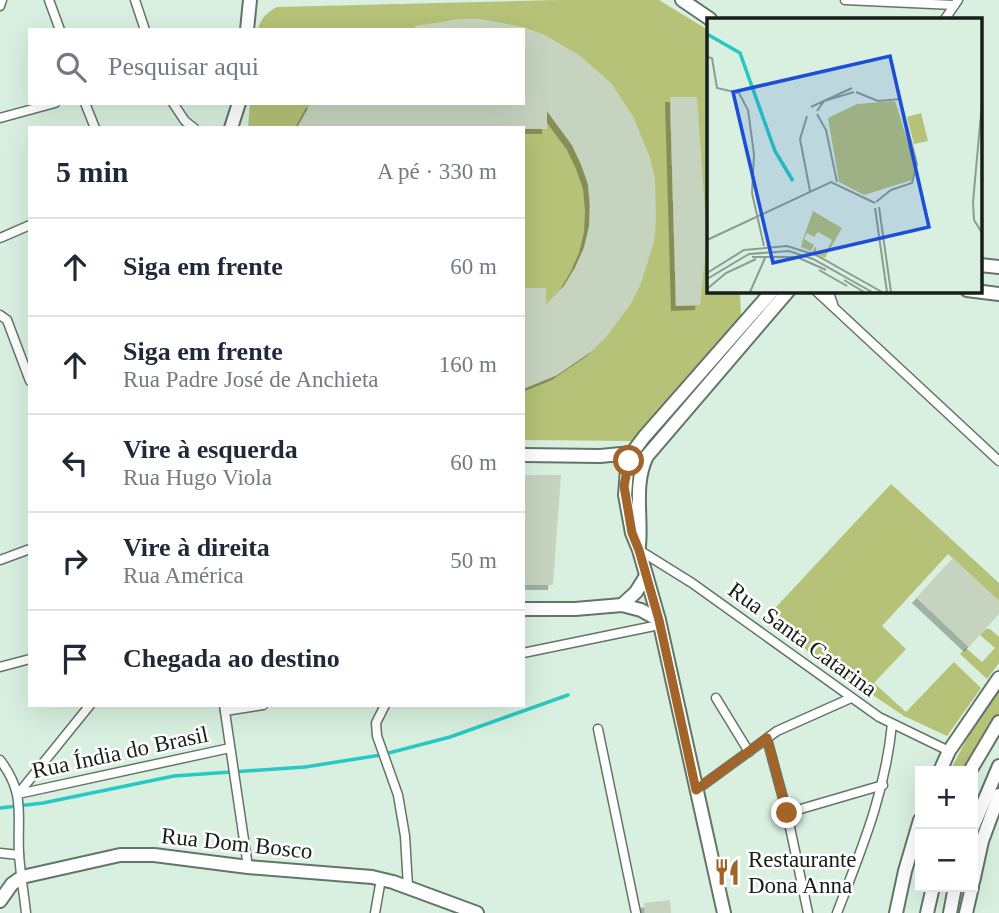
<!DOCTYPE html>
<html lang="pt">
<meta charset="utf-8">
<style>
:root{--surface:#fff;--page:#f6f6f7;--text:#1f2937;--muted:#747a83;--line:#e0e1e3}
body{margin:0;font-family:"Times New Roman",serif;background:var(--page);color:var(--text)}
.controls{position:absolute;right:21px;bottom:21px;display:grid;overflow:hidden;border-radius:0px;box-shadow:0 7px 28px #0002}
.controls button{width:63px;height:63px;display:grid;place-items:center;padding:0;border:0;border-bottom:2px solid var(--line);background:var(--surface);color:var(--text);font:35px sans-serif}
.stop{position:absolute;width:21px;height:21px;margin:-16px;border:5px solid #a26429;border-radius:50%;background:#fff}
.stop.end{background:#a26429;border-color:#fff;box-shadow:0 2px 7px #0008}
.list{margin:0;padding:0;list-style:none}
h2{display:flex;justify-content:space-between;align-items:center;height:91px;margin:0;padding:0 28px;font-size:30px}
h2 small{font-size:23px;font-weight:400;color:var(--muted)}
.list li{display:grid;grid-template-columns:46px 1fr auto;gap:21px;align-items:center;box-sizing:border-box;height:98px;padding:0 28px;border-top:2px solid var(--line)}
.list b{display:block;font-size:26px;white-space:nowrap}
.list p{margin:0;font-size:23px;white-space:nowrap;color:var(--muted)}
.list em{font-size:23px;font-style:normal;color:var(--muted)}
.icon{flex:none;width:38px;height:38px;fill:none;stroke:currentColor;stroke-width:2;stroke-linecap:round;stroke-linejoin:round}
.map{position:relative;flex:none;width:999px;height:913px;overflow:hidden}
.search{position:absolute;background:var(--surface);box-shadow:0 7px 28px #0002;left:28px;top:28px;width:497px;height:77px;display:flex;align-items:center;gap:18px;box-sizing:border-box;padding:0 24px;border-radius:0px;color:var(--muted);font-size:26px}
.panel{position:absolute;background:var(--surface);box-shadow:0 7px 28px #0002;left:28px;top:126px;width:497px;height:581px;border-radius:0px}
.map>svg:first-child{display:block}
.green{fill:#b5c277}
.lines{fill:none;stroke-linecap:round;stroke-linejoin:round}
.stream{stroke:#28c8c4;stroke-width:3.5}
.building{fill:#c6d4bf;filter:url(#shadow)}
.street-casing{stroke:#627668;stroke-width:11}
.secondary-casing{stroke:#627668;stroke-width:16}
.primary-casing{stroke:#627668;stroke-width:16}
.street{stroke:#fff;stroke-width:8}
.secondary{stroke:#fff;stroke-width:12}
.primary{stroke:#fff;stroke-width:12}
.route{stroke:#a26429;stroke-width:9}
.labels{text-anchor:middle;stroke-width:5;stroke-linejoin:round;paint-order:stroke}
.street-label{font-size:23px;fill:#171f19;stroke:#fff}
.poi-label{font-size:23px;fill:#171f19;stroke:#fff;text-anchor:start}
.inset-river{fill:none;stroke:#28c8c4;stroke-width:3.5}
.inset-road{fill:none;stroke:#8b9c90;stroke-width:2}
.view{fill:#1d4ed8;fill-opacity:0.15;stroke:#1d4ed8;stroke-width:3.5}
.inset-edge{fill:none;stroke:#171f19;stroke-width:3.5}
</style>
<div class="map">
<svg width="999" height="913" viewBox="0 0 999 913">
<defs>
<filter id="shadow"><feDropShadow dx="-5" dy="5" stdDeviation="0" flood-color="#0004"/></filter>
</defs>
<rect width="100%" height="100%" fill="#d9f0e0"/>
<g class="green">
<path d="M558,0H659L708,30V290L740,291L741,318L632,441L523,440V128H248L250,103H523V30H258C259,20 268,11 277,7Z"/>
<path d="M891,484L999,583V601L948,554L882,626L906,649L874,683L906,712L954,662L981,688L947,736L904,716L763,621Z"/>
<path d="M986,629H990L999,637V663L987,679L960,654L966,648L982,662L995,648L980,635Z"/>
<path d="M999,691V715L985,735L966,771H950L972,729Z"/>
</g>
<g class="lines">
<path class="stream" d="M0,808L43,803L174,776L305,767L381,755L450,737L568,695"/>
</g>
<g class="building">
<path d="M460,19H481L523,27L543,34L579,55L611,83L634,118L650,158L655,179L656,221L654,242L641,283L632,302L607,336L592,351L557,375L523,389V288H546V304L564,286L575,268L584,248L589,227L590,206L588,184L581,164L572,145L547,111V129L297,128L311,103H523V27V30H415V26Z"/>
<path d="M670,97H697L707,239L700,305L676,306Z"/>
<path d="M523,475H561L553,585H523Z"/>
<path d="M953,558L999,601V614L969,647L917,598Z"/>
<path d="M670,900L671,913H645L644,903Z"/>
</g>
<g class="lines">
<defs>
<g id="street">
<path d="M49,0L60,30"/>
<path d="M135,0L145,30"/>
<path d="M845,0L954,5"/>
<path d="M0,6L2,0"/>
<path d="M945,19L958,0"/>
<path d="M85,103L95,128"/>
<path d="M173,103L185,121L194,128"/>
<path d="M0,118L55,103"/>
<path d="M0,238L30,225"/>
<path d="M815,290L999,461"/>
<path d="M828,290L833,304"/>
<path d="M0,315L7,320L30,381"/>
<path d="M639,550L692,583L879,717L949,751"/>
<path d="M0,560L30,549"/>
<path d="M523,653L659,625"/>
<path d="M0,667L30,659"/>
<path d="M716,698L749,752"/>
<path d="M224,705L248,867"/>
<path d="M385,705L376,723L377,736L398,795L405,836L408,887"/>
<path d="M225,711L263,705"/>
<path d="M598,729L636,913"/>
<path d="M767,739L787,813L808,913"/>
<path d="M0,760C26,794 17,815 19,853C20,873 24,893 26,913"/>
<path d="M696,790L777,731L851,698"/>
<path d="M18,794L230,748"/>
<path d="M18,794L90,705"/>
<path d="M787,813L883,785"/>
<path d="M0,853L19,855"/>
<path d="M375,913L381,879"/>
<path d="M837,913C862,848 885,794 892,724"/>
</g>
<g id="secondary">
<path d="M682,0L710,19"/>
<path d="M247,30L250,0"/>
<path d="M231,128L239,103"/>
<path d="M980,265L999,267"/>
<path d="M967,290L999,294"/>
<path d="M523,455L600,456L632,453"/>
<path d="M639,546C642,515 633,485 647,456L789,290"/>
<path d="M622,605L636,592L646,576"/>
<path d="M523,609H575L622,605L641,610L659,620"/>
<path d="M940,771L949,751L999,678"/>
<path d="M973,882L982,841L999,795"/>
<path d="M0,901L12,884L22,877L120,855H154L248,867L372,877L393,882L477,913"/>
<path d="M724,913L659,620L639,550L632,533L625,495L627,469L632,453L644,437L773,290"/>
<path d="M896,913L905,871L920,820"/>
<path d="M966,913L972,887"/>
</g>
<g id="primary">
<path d="M970,771L999,722"/>
<path d="M973,827L999,766"/>
<path d="M927,913L933,887"/>
<path d="M950,913L955,887"/>
</g>
</defs>
<use href="#street" class="street-casing"/>
<use href="#secondary" class="secondary-casing"/>
<use href="#primary" class="primary-casing"/>
<use href="#street" class="street"/>
<use href="#secondary" class="secondary"/>
<use href="#primary" class="primary"/>
</g>
<g class="lines">
<path class="route" d="M629,461L624,486L632,533L639,550L659,620L696,790L767,738L787,813"/>
</g>
<defs>
<symbol id="restaurant-bare" viewBox="-9 -9 18 18"><path d="M-5-6h1v4h1v-4h1v4h1v-4h1v5L-1.5 .5V6h-2V.5L-5-1ZM5-6V6H3V1.5H1.5Q1.5-4 5-6Z" fill="#a26429" stroke="#fff" stroke-width="2.5" paint-order="stroke"/></symbol>
</defs>
<g fill-rule="evenodd">
<use href="#restaurant-bare" x="708" y="853" width="38" height="38"/>
</g>
<g class="labels">
<g class="street-label">
<text transform="translate(803 639) rotate(36)" y="8">Rua Santa Catarina</text>
<text transform="translate(120 752) rotate(-12)" y="8">Rua Índia do Brasil</text>
<text transform="translate(237 843) rotate(6)" y="8">Rua Dom Bosco</text>
</g>
<g class="poi-label">
<text x="748" y="867">Restaurante<tspan x="748" dy="26">Dona Anna</tspan></text>
</g>
</g>
<g transform="translate(707 18)">
<rect width="275" height="275" fill="#d9f0e0"/>
<path d="M188,83L209,150L205,162L157,177L132,164L121,100L150,86ZM214,95L221,123L207,126L200,99ZM106,193L135,210L118,240L105,234L109,228V233L119,234L125,222L111,214L107,219L100,215L97,221L107,227L104,233L94,229L96,221Z" fill="#b5c277"/>
<path class="inset-river" d="M0,16L33,35L68,133L86,163"/>
<path class="inset-road" d="M0,39L5,40L10,70L32,75L41,92L47,136L45,175L57,228M149,74L171,83L193,81L210,146L205,165L184,172L169,184M275,85L266,184L267,202L275,215M104,89L145,70M110,93L117,83L147,74M110,96L119,112L130,164M100,98L93,121L103,173M172,189L184,274M168,190L180,274M0,222L124,164L168,185M45,239H90L119,252M112,252L140,268M0,255L37,232L80,228L109,237L175,274M0,261L42,236L82,233L106,241L165,274M137,262L157,274M0,271L19,255L49,241M43,274L58,240"/>
<path class="view" d="M183,38L222,209L66,245L26,74Z"/>
<rect width="275" height="275" class="inset-edge"/>
</g>
</svg>
<div class="controls">
<button>+</button>
<button>−</button>
</div>
<div class="stop" style="left:629px;top:461px"></div>
<div class="stop end" style="left:787px;top:813px"></div>
<div class="search"><svg class="icon" aria-label="search" viewBox="0 0 24 24"><circle cx="10" cy="10" r="6"/><path d="M15 15l6 6"/></svg>Pesquisar aqui</div>
<section class="panel">
<h2>5 min<small>A pé · 330 m</small></h2>
<ul class="list">
<li><svg class="icon" aria-label="ahead" viewBox="0 0 24 24"><path d="M12 20V5M6 11l6-6 6 6"/></svg><div><b>Siga em frente</b></div><em>60 m</em></li>
<li><svg class="icon" aria-label="ahead" viewBox="0 0 24 24"><path d="M12 20V5M6 11l6-6 6 6"/></svg><div><b>Siga em frente</b><p>Rua Padre José de Anchieta</p></div><em>160 m</em></li>
<li><svg class="icon" aria-label="left" viewBox="0 0 24 24"><path d="M17 20v-9H6M10 6l-5 5 5 5"/></svg><div><b>Vire à esquerda</b><p>Rua Hugo Viola</p></div><em>60 m</em></li>
<li><svg class="icon" aria-label="right" viewBox="0 0 24 24"><path d="M7 20v-9h11M14 6l5 5-5 5"/></svg><div><b>Vire à direita</b><p>Rua América</p></div><em>50 m</em></li>
<li><svg class="icon" aria-label="arrive" viewBox="0 0 24 24"><path d="M6 21V4h12l-3 4 3 4H6"/></svg><div><b>Chegada ao destino</b></div></li>
</ul>
</section>
</div>
